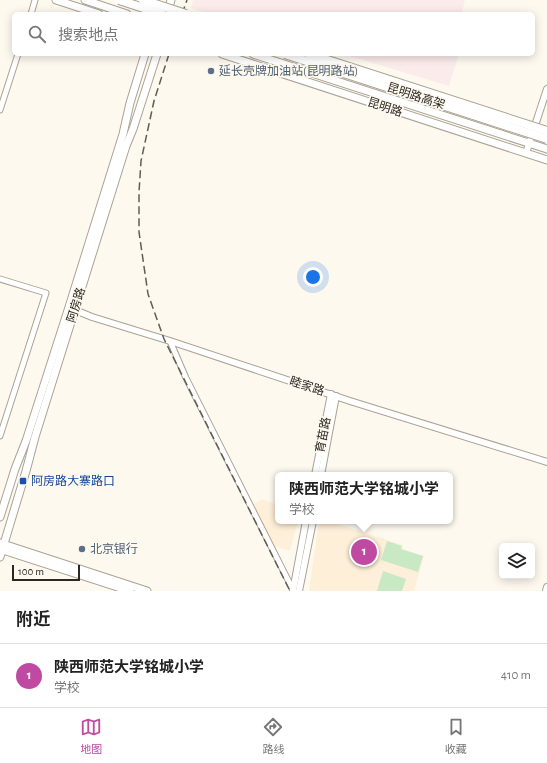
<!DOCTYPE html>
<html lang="zh">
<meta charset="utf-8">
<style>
:root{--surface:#fff;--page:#f2f2f2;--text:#222;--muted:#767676;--line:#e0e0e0;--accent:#c04aa2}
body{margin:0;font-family:"Alegreya Sans","Noto Sans SC",sans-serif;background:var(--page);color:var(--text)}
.controls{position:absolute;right:12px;bottom:12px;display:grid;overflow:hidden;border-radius:6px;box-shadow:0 2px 10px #0003}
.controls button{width:36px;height:36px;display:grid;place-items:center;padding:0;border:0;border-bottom:1px solid var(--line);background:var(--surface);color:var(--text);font:20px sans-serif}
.scale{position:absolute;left:12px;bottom:10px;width:68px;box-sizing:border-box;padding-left:4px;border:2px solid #2b2722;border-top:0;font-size:11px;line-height:14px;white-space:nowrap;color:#2b2722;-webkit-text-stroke:3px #fef9ef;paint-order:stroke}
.you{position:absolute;left:313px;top:277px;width:14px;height:14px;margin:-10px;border:3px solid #fff;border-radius:50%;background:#1a73e8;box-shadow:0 0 0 6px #1a73e833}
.badge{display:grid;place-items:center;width:26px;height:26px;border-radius:50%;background:var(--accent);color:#fff;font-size:13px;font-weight:700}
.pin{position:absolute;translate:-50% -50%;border:2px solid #fff;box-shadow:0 1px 4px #0006}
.popup{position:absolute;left:275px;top:472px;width:178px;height:52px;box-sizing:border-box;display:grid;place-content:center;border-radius:6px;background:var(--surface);filter:drop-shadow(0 1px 3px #0005);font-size:13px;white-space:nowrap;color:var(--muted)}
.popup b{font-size:15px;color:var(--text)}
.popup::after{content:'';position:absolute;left:50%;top:100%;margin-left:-8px;border:8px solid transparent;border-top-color:var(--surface)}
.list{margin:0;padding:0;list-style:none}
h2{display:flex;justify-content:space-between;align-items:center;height:52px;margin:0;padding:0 16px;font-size:17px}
h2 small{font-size:13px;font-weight:400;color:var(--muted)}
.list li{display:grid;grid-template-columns:26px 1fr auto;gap:12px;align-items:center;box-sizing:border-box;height:64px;padding:0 16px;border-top:1px solid var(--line)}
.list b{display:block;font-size:15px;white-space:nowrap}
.list p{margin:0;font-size:13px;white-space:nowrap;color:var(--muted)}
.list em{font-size:13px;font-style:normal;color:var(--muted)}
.icon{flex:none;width:22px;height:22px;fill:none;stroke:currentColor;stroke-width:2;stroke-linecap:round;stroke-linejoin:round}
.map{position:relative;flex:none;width:547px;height:591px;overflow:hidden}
.search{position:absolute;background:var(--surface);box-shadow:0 2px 10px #0003;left:12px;right:12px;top:12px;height:44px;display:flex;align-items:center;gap:10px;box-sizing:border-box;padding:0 14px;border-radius:6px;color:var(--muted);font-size:15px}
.sheet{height:116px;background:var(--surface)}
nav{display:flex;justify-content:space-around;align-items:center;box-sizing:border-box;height:56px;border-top:1px solid var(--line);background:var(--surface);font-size:11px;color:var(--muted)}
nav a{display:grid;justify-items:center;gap:2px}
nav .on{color:var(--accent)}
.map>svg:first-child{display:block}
.commercial{fill:#fbebeb}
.built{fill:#feefd9}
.green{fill:#c9e9c4}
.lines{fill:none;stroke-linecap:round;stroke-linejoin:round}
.minor-casing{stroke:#aba294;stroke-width:7}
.tertiary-casing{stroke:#aba294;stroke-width:8}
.secondary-casing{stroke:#aba294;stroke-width:9}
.minor{stroke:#fff;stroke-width:5}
.tertiary{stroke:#fff;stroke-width:6}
.secondary{stroke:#fff;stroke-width:7}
.rail{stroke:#615c56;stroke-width:1.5;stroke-dasharray:8 4;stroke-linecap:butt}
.trunk-bridge-casing{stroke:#aba294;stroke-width:10;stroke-linecap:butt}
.trunk-bridge{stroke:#fff;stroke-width:8}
.service-dot{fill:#5c6f8a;stroke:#fef9ef;stroke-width:1.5}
.transit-dot{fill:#1a4fb4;stroke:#fef9ef;stroke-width:1.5}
.labels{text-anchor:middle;stroke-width:3.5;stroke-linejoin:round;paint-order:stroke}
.service-label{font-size:12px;fill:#4e5e75;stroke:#fef9ef;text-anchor:start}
.street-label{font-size:12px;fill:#2b2722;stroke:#fef9ef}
.transit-label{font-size:12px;fill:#164399;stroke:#fef9ef;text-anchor:start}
</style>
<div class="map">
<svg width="547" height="591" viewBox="0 0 547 591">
<rect width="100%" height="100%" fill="#fef9ef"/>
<g class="commercial">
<path d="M193,0H465L462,13L465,14H209L191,8Z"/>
<path d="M343,54H459L449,86Z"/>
</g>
<g class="built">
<path d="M262,499L278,505V521H298L290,551L274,546L252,505Z"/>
<path d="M319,521H328L403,545L402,549L424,556L414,591H309Z"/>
</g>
<g class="green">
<path d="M387,541L402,546L401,549L423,556L418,572L381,560Z"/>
<path d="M383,571L406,579L402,591H377Z"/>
</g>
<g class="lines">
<defs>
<g id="minor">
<path d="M31,14L35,0"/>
<path d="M0,110L18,54"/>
<path d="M0,279L46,293L0,436"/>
<path d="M170,341L186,378L293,590"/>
</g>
<g id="tertiary">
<path d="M526,153L547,89"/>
<path d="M70,308L92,317L170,341L350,401L547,462"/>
<path d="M315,475L331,394"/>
<path d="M321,475L336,396"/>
<path d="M293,591L306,521"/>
<path d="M299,591L313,521"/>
<path d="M546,591L547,587"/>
</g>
<g id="secondary">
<path d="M56,0L99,14"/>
<path d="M85,0L127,14"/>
<path d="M167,14L171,0"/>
<path d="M222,54L547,160"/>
<path d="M253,54L547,149"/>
<path d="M0,517L15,469L26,441L69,307L123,134L130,103L145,54"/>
<path d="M0,543L147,591"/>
<path d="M0,549L130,591"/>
<path d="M0,557L26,471L35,437L126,146L133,129L157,54"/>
</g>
</defs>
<use href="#minor" class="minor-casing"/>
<use href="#tertiary" class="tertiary-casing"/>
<use href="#secondary" class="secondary-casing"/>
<use href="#minor" class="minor"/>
<use href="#tertiary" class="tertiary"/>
<use href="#secondary" class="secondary"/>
<g class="rail">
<path d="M182,14L187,0"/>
<path d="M169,54L154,101L141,161L139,192V232L148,294L164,339L290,591"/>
</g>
<defs>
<g id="trunk-bridge">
<path d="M119,0L162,14"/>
<path d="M143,0L186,14"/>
<path d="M285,54L547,139"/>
<path d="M309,54L547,131"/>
</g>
</defs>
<use href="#trunk-bridge" class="trunk-bridge-casing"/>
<use href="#trunk-bridge" class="trunk-bridge"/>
</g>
<g class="service-dot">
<circle cx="211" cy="71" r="4"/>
<circle cx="82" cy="549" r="4"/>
</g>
<rect class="transit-dot" x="19" y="477" width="8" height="8" rx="2"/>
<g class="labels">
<g class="service-label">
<text x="219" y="75">延长壳牌加油站(昆明路站)</text>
<text x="90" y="553">北京银行</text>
</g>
<g class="street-label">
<text transform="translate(416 96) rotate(18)" y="4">昆明路高架</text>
<text transform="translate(385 107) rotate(18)" y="4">昆明路</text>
<text transform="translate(76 305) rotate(-73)" y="4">阿房路</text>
<text transform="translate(307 386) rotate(18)" y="4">睦家路</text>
<text transform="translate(323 435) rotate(-79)" y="4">育苗路</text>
</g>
<g class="transit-label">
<text x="31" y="485">阿房路大寨路口</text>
</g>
</g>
</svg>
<div class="controls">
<button><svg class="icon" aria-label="layers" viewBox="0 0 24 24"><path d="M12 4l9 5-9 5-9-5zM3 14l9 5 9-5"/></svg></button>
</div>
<div class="scale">100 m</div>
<div class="you"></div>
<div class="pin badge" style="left:364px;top:552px">1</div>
<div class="popup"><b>陕西师范大学铭城小学</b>学校</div>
<div class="search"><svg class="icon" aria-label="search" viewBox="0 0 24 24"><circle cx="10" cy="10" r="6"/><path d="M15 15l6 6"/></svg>搜索地点</div>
</div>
<section class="sheet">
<h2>附近<small></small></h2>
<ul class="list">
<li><span class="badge">1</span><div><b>陕西师范大学铭城小学</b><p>学校</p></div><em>410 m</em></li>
</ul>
</section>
<nav>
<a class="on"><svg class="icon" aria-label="map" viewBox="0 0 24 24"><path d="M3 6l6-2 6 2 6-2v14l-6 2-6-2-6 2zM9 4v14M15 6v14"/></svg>地图</a>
<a><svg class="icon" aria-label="directions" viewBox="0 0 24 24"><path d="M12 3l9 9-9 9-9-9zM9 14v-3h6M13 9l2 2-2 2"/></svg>路线</a>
<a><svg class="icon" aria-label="saved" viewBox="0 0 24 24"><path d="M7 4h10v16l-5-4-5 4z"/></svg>收藏</a>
</nav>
